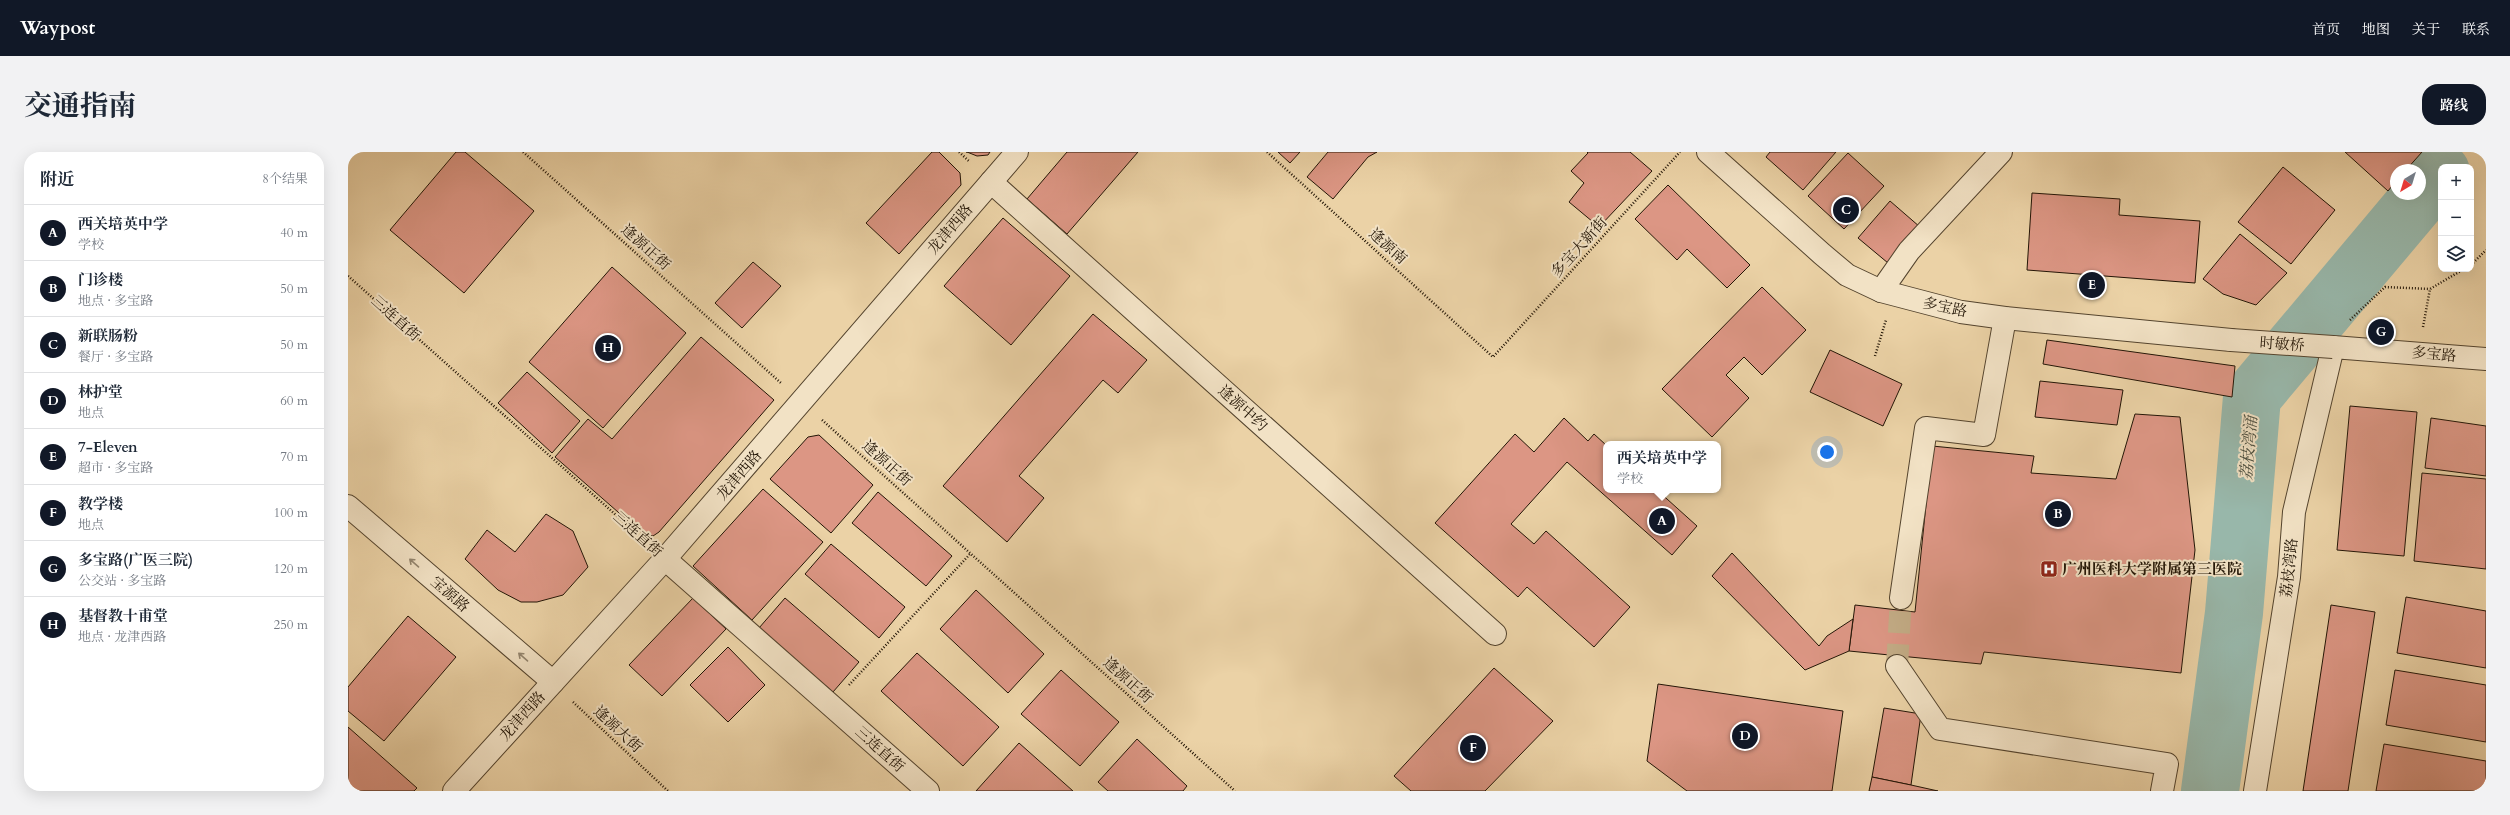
<!DOCTYPE html>
<html lang="zh">
<meta charset="utf-8">
<style>
:root{--surface:#fff;--page:#f2f2f3;--text:#1f2937;--muted:#747a83;--line:#e0e1e3;--accent:#111827}
body{margin:0;font-family:Cardo,"Noto Serif SC",serif;background:var(--page);color:var(--text)}
.controls{position:absolute;right:12px;top:12px;display:grid;overflow:hidden;border-radius:8px;box-shadow:0 4px 16px #0002}
.controls button{width:36px;height:36px;display:grid;place-items:center;padding:0;border:0;border-bottom:1px solid var(--line);background:var(--surface);color:var(--text);font:20px sans-serif}
.compass{position:absolute;left:2042px;top:12px;width:36px;height:36px;border-radius:50%;background:var(--surface);box-shadow:0 4px 16px #0002;rotate:218deg}
.you{position:absolute;left:1479px;top:300px;width:14px;height:14px;margin:-10px;border:3px solid #fff;border-radius:50%;background:#1a73e8;box-shadow:0 0 0 6px #1a73e833}
.badge{display:grid;place-items:center;width:26px;height:26px;border-radius:50%;background:var(--accent);color:#fff;font-size:13px;font-weight:700}
.pin{position:absolute;translate:-50% -50%;border:2px solid #fff;box-shadow:0 1px 4px #0006}
.popup{position:absolute;left:1255px;top:289px;width:118px;height:52px;box-sizing:border-box;display:grid;place-content:center;border-radius:8px;background:var(--surface);filter:drop-shadow(0 1px 3px #0005);font-size:13px;white-space:nowrap;color:var(--muted)}
.popup b{font-size:15px;color:var(--text)}
.popup::after{content:'';position:absolute;left:50%;top:100%;margin-left:-8px;border:8px solid transparent;border-top-color:var(--surface)}
.list{margin:0;padding:0;list-style:none}
h2{display:flex;justify-content:space-between;align-items:center;height:52px;margin:0;padding:0 16px;font-size:17px}
h2 small{font-size:13px;font-weight:400;color:var(--muted)}
.list li{display:grid;grid-template-columns:26px 1fr auto;gap:12px;align-items:center;box-sizing:border-box;height:56px;padding:0 16px;border-top:1px solid var(--line)}
.list b{display:block;font-size:15px;white-space:nowrap}
.list p{margin:0;font-size:13px;white-space:nowrap;color:var(--muted)}
.list em{font-size:13px;font-style:normal;color:var(--muted)}
.icon{flex:none;width:22px;height:22px;fill:none;stroke:currentColor;stroke-width:2;stroke-linecap:round;stroke-linejoin:round}
.map{position:relative;flex:none;width:2138px;height:639px;overflow:hidden;border-radius:16px}
header{display:flex;align-items:center;gap:24px;box-sizing:border-box;height:56px;padding:0 20px;background:var(--accent);color:#fff}
header strong{font-size:19px}
nav{display:flex;gap:22px;margin-inline-start:auto;font-size:14px}
.intro{display:flex;align-items:center;justify-content:space-between;box-sizing:border-box;height:96px;padding:0 24px}
h1{margin:0;font-size:28px}
.button{padding:10px 18px;border-radius:16px;background:var(--accent);color:#fff;font-size:14px;font-weight:700}
main{display:flex;gap:24px;padding:0 24px}
aside{flex:1;background:var(--surface);border-radius:16px;box-shadow:0 4px 16px #0002}
.map>svg:first-child{display:block}
.lines{fill:none;stroke-linecap:round;stroke-linejoin:round}
.river{stroke:#98b7aa;stroke-width:58}
.building{fill:#dc9684;stroke:#221506}
.minor-tunnel{stroke:#c3ac86;stroke-width:22;stroke-dasharray:22 11;stroke-linecap:butt}
.minor-casing{stroke:#54442e;stroke-width:24}
.path{stroke:#221506;stroke-width:2.5;stroke-dasharray:1 2;stroke-linecap:butt}
.minor{stroke:#f2e2c5;stroke-width:22}
.minor-bridge-casing{stroke:#54442e;stroke-width:24;stroke-linecap:butt}
.minor-bridge{stroke:#f2e2c5;stroke-width:22}
.oneway{stroke:#94866f}
.labels{text-anchor:middle;stroke-width:4;stroke-linejoin:round;paint-order:stroke}
.street-label{font-size:15px;fill:#221506;stroke:#f2e2c5}
.poi-label{font-size:15px;font-weight:bold;fill:#221506;stroke:#f2e2c5;text-anchor:start}
.water-label{font-size:16px;font-style:italic;fill:#4b4e3f;stroke:#f2e2c5}
</style>
<header>
<strong>Waypost</strong>
<nav><a>首页</a><a>地图</a><a>关于</a><a>联系</a></nav>
</header>
<div class="intro"><h1>交通指南</h1><a class="button">路线</a></div>
<main>
<aside>
<h2>附近<small>8个结果</small></h2>
<ul class="list">
<li><span class="badge">A</span><div><b>西关培英中学</b><p>学校</p></div><em>40 m</em></li>
<li><span class="badge">B</span><div><b>门诊楼</b><p>地点 · 多宝路</p></div><em>50 m</em></li>
<li><span class="badge">C</span><div><b>新联肠粉</b><p>餐厅 · 多宝路</p></div><em>50 m</em></li>
<li><span class="badge">D</span><div><b>林护堂</b><p>地点</p></div><em>60 m</em></li>
<li><span class="badge">E</span><div><b>7-Eleven</b><p>超市 · 多宝路</p></div><em>70 m</em></li>
<li><span class="badge">F</span><div><b>教学楼</b><p>地点</p></div><em>100 m</em></li>
<li><span class="badge">G</span><div><b>多宝路(广医三院)</b><p>公交站 · 多宝路</p></div><em>120 m</em></li>
<li><span class="badge">H</span><div><b>基督教十甫堂</b><p>地点 · 龙津西路</p></div><em>250 m</em></li>
</ul>
</aside>
<div class="map">
<svg width="2138" height="639" viewBox="0 0 2138 639">
<rect width="100%" height="100%" fill="#ebd2a6"/>
<filter id="stains"><feTurbulence type="fractalNoise" baseFrequency=".005" numOctaves="4"/><feColorMatrix values="0 0 0 0 .2 0 0 0 0 .09 0 0 0 0 .02 0 0 0 .5 -.17"/></filter>
<radialGradient id="worn" r=".72"><stop offset=".6" stop-color="#630" stop-opacity="0"/><stop offset="1" stop-color="#630" stop-opacity=".3"/></radialGradient>
<g class="lines">
<path class="river" d="M1862,639L1886,461L1904,245L2093,20"/>
</g>
<g class="building">
<path d="M108,0H117L186,59L116,141L42,78Z"/>
<path d="M584,0H591L612,21L613,33L551,102L518,71Z"/>
<path d="M619,0H618H642L640,3L629,4Z"/>
<path d="M719,0H790L719,82L679,47Z"/>
<path d="M930,0H952L942,11Z"/>
<path d="M980,0H1029L1020,5L985,47L959,25Z"/>
<path d="M1239,0H1282L1304,19L1251,75L1221,50L1236,31L1223,19L1240,1Z"/>
<path d="M1422,0H1488L1455,38L1418,5Z"/>
<path d="M1997,0H2074L2058,18H2048V29L2040,39Z"/>
<path d="M1500,1L1536,34L1496,77L1460,44Z"/>
<path d="M1935,15L1987,58L1943,112L1890,70Z"/>
<path d="M1320,33L1402,113L1379,136L1339,97L1329,108L1287,67Z"/>
<path d="M1684,41L1772,47L1771,63L1852,69L1847,131L1679,118Z"/>
<path d="M1542,49L1572,75L1540,111L1510,86Z"/>
<path d="M655,66L722,124L663,193L596,134Z"/>
<path d="M1892,82L1939,121L1908,153L1875,142L1855,127Z"/>
<path d="M405,110L433,134L394,176L367,151Z"/>
<path d="M264,115L338,181L255,276L181,210Z"/>
<path d="M1414,135L1458,178L1414,223L1396,205L1378,223L1401,246L1364,285L1314,237Z"/>
<path d="M745,162L799,208L770,241L755,228L671,324L696,346L659,390L595,334Z"/>
<path d="M353,185L426,248L311,380L305,384L300,383L294,381L207,305L240,267L264,287Z"/>
<path d="M1699,188L1887,214L1884,245L1695,212Z"/>
<path d="M1482,198L1554,232L1535,274L1462,240Z"/>
<path d="M179,220L232,269L204,301L150,251Z"/>
<path d="M1692,229L1775,238L1769,273L1687,265Z"/>
<path d="M2002,254L2069,260L2056,404L1989,398Z"/>
<path d="M1787,262L1832,265L1847,398L1833,521L1636,500L1633,512L1501,499L1507,453L1567,460L1584,294L1686,304L1683,321L1768,327Z"/>
<path d="M1216,266L1240,289L1246,282L1258,293V338H1309L1349,374L1324,403L1219,310L1163,372L1186,392L1198,379L1282,455L1246,495L1179,435L1170,445L1087,371L1167,282L1186,300Z"/>
<path d="M2083,266L2138,274V324L2077,316Z"/>
<path d="M471,283L525,333L483,381L422,327L460,285Z"/>
<path d="M2074,321L2138,327V417L2066,409Z"/>
<path d="M415,337L475,390L404,468L345,414Z"/>
<path d="M530,340L604,404L578,434L504,371Z"/>
<path d="M198,362L225,379L240,415L215,443L189,450H173L150,438L117,407L139,378L167,400Z"/>
<path d="M483,392L557,455L531,486L457,422Z"/>
<path d="M1384,401L1471,494L1479,484L1505,467L1501,499L1457,518L1364,424Z"/>
<path d="M628,438L696,502L660,541L592,477Z"/>
<path d="M2058,445L2138,459V516L2049,501Z"/>
<path d="M345,446L378,477L314,544L281,513Z"/>
<path d="M437,446L511,510L485,540L411,476Z"/>
<path d="M1983,453L2027,460L2000,639H1955Z"/>
<path d="M60,464L108,505L36,589L0,559V535Z"/>
<path d="M380,495L417,533L380,570L342,533Z"/>
<path d="M569,501L651,575L615,614L533,539Z"/>
<path d="M1146,516L1205,569L1137,639H1063L1046,624Z"/>
<path d="M713,518L771,570L732,614L673,562Z"/>
<path d="M2047,518L2138,533V590L2038,573Z"/>
<path d="M1310,532L1495,559L1484,639H1339L1299,609Z"/>
<path d="M1536,556L1573,562L1563,633L1524,625Z"/>
<path d="M0,575L69,636L66,639H0Z"/>
<path d="M789,587L839,634L835,639H760L750,630Z"/>
<path d="M671,591L725,639H628Z"/>
<path d="M2036,592L2138,609V639H2028Z"/>
<path d="M1524,625L1563,633L1590,639H1521Z"/>
</g>
<g class="lines">
<path class="minor-tunnel" d="M1549,514L1553,446"/>
<defs>
<g id="minor">
<path d="M1360,0L1474,102L1499,123L1533,139L1613,160L1657,166L1883,188"/>
<path d="M643,30L1147,482"/>
<path d="M1533,139L1561,99L1653,0"/>
<path d="M0,354L205,530"/>
<path d="M317,407L580,639"/>
<path d="M1553,446L1578,276L1636,283L1657,166"/>
<path d="M1549,514L1592,577L1819,612L1814,639"/>
<path d="M106,639L317,407L669,0"/>
<path d="M1907,639L1941,425L1946,360L1985,195L2138,207"/>
</g>
</defs>
<use href="#minor" class="minor-casing"/>
<g class="path">
<path d="M175,0L433,231"/>
<path d="M611,0L622,10"/>
<path d="M919,0L1145,205L1332,0"/>
<path d="M2123,113L2138,98"/>
<path d="M0,124L296,388"/>
<path d="M2002,168L2037,135L2082,137"/>
<path d="M2075,175L2082,137L2116,117"/>
<path d="M1527,204L1538,168"/>
<path d="M474,268L887,639"/>
<path d="M501,533L623,401"/>
<path d="M225,550L320,639"/>
</g>
<use href="#minor" class="minor"/>
<defs>
<path id="minor-bridge" d="M1883,188L1985,195"/>
</defs>
<use href="#minor-bridge" class="minor-bridge-casing"/>
<use href="#minor-bridge" class="minor-bridge"/>
</g>
<defs><path id="oneway-shaft" d="M-6 0H5M1.5-3L5.5 0L1.5 3" fill="none" stroke-width="1.6" stroke-linecap="round" stroke-linejoin="round"/></defs>
<g class="oneway">
<use href="#oneway-shaft" transform="translate(66 411) rotate(-139)"/>
<use href="#oneway-shaft" transform="translate(175 505) rotate(-139)"/>
</g>
<defs>
<symbol id="hospital-square" viewBox="-11 -11 22 22"><rect x="-9" y="-9" width="18" height="18" rx="4" fill="#8f2418" stroke="#f2e2c5"/><path d="M-5-5h3v3.5h4V-5h3V5h-3V1.5h-4V5h-3Z" fill="#fff"/></symbol>
</defs>
<g fill-rule="evenodd">
<use href="#hospital-square" x="1691" y="407" width="20" height="20"/>
</g>
<g class="labels">
<g class="street-label">
<text transform="translate(602 77) rotate(-49)" y="5">龙津西路</text>
<text transform="translate(1040 94) rotate(42)" y="5">逢源南</text>
<text transform="translate(298 95) rotate(42)" y="5">逢源正街</text>
<text transform="translate(1231 95) rotate(-48)" y="5">多宝大新街</text>
<text transform="translate(1597 155) rotate(12)" y="5">多宝路</text>
<text transform="translate(48 166) rotate(42)" y="5">三连直街</text>
<text transform="translate(1934 192) rotate(4)" y="5">时敏桥</text>
<text transform="translate(2086 202) rotate(5)" y="5">多宝路</text>
<text transform="translate(895 256) rotate(42)" y="5">逢源中约</text>
<text transform="translate(539 311) rotate(42)" y="5">逢源正街</text>
<text transform="translate(391 323) rotate(-49)" y="5">龙津西路</text>
<text transform="translate(290 382) rotate(42)" y="5">三连直街</text>
<text transform="translate(1941 416) rotate(-84)" y="5">荔枝湾路</text>
<text transform="translate(102 442) rotate(41)" y="5">宝源路</text>
<text transform="translate(780 528) rotate(42)" y="5">逢源正街</text>
<text transform="translate(174 564) rotate(-48)" y="5">龙津西路</text>
<text transform="translate(270 577) rotate(43)" y="5">逢源大街</text>
<text transform="translate(532 597) rotate(42)" y="5">三连直街</text>
</g>
<g class="poi-label">
<text x="1714" y="422">广州医科大学附属第三医院</text>
</g>
<g class="water-label">
<text transform="translate(1900 296) rotate(-85)" y="6">荔枝湾涌</text>
</g>
</g>
<rect width="100%" height="100%" filter="url(#stains)"/>
<rect width="100%" height="100%" fill="url(#worn)"/>
</svg>
<div class="controls">
<button>+</button>
<button>−</button>
<button><svg class="icon" aria-label="layers" viewBox="0 0 24 24"><path d="M12 4l9 5-9 5-9-5zM3 14l9 5 9-5"/></svg></button>
</div>
<svg class="compass" viewBox="-18 -18 36 36"><path d="M0-13l5 13h-10z" fill="#e53935"/><path d="M0 13l5-13h-10z" fill="#747a83"/></svg>
<div class="you"></div>
<div class="pin badge" style="left:1314px;top:369px">A</div>
<div class="popup"><b>西关培英中学</b>学校</div>
<div class="pin badge" style="left:1710px;top:362px">B</div>
<div class="pin badge" style="left:1498px;top:58px">C</div>
<div class="pin badge" style="left:1397px;top:584px">D</div>
<div class="pin badge" style="left:1744px;top:133px">E</div>
<div class="pin badge" style="left:1125px;top:596px">F</div>
<div class="pin badge" style="left:2033px;top:180px">G</div>
<div class="pin badge" style="left:260px;top:196px">H</div>
</div>
</main>
